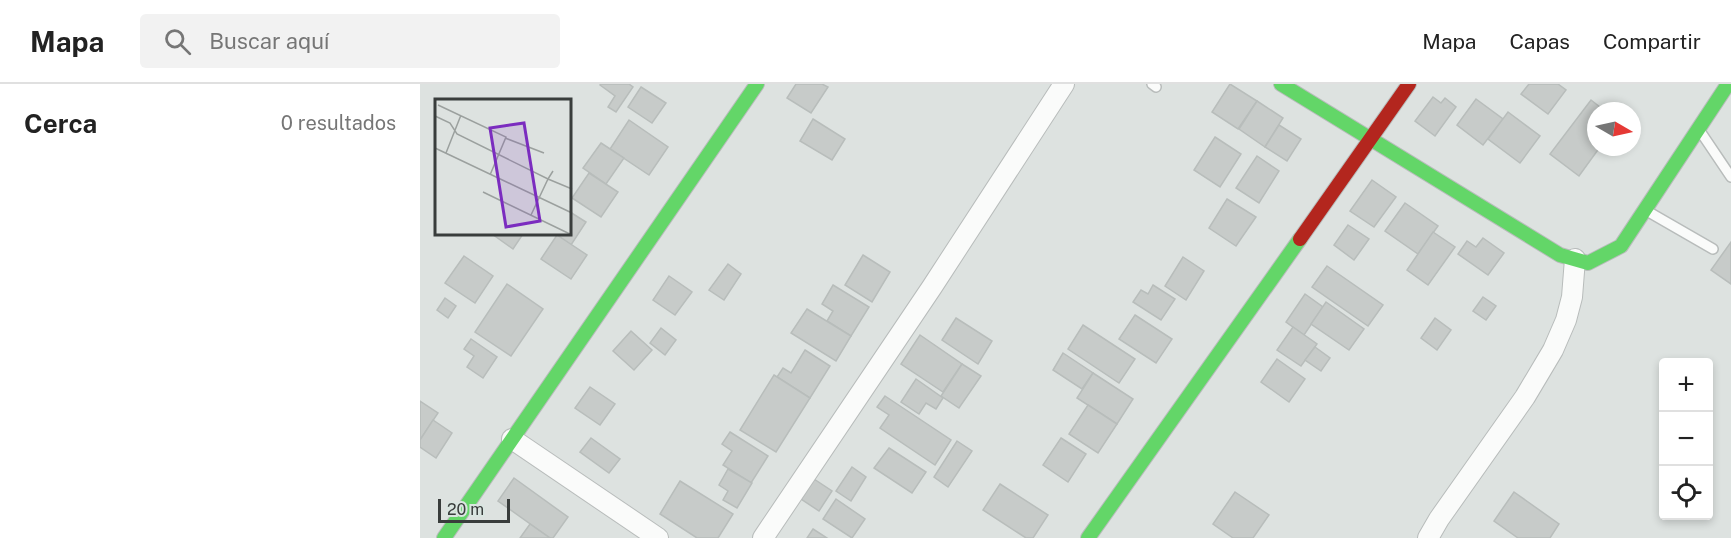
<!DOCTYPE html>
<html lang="es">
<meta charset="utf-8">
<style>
:root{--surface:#fff;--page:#f2f2f2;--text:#222;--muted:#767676;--line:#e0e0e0}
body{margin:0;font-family:"Public Sans",sans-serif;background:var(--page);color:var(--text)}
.controls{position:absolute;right:18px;bottom:18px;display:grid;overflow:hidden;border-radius:6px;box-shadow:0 3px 9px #0003}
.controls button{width:54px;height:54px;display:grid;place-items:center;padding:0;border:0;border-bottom:2px solid var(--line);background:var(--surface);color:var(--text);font:30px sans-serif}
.compass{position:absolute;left:1167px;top:18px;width:54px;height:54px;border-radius:50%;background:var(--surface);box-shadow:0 3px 9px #0003;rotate:99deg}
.scale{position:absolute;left:18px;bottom:15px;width:72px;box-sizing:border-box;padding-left:6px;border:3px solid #393d3c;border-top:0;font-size:16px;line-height:21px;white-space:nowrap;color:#393d3c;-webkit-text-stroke:4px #dae5e1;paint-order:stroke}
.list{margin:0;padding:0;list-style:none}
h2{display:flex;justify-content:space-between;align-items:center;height:78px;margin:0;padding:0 24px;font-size:26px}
h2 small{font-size:20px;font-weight:400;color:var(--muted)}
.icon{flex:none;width:33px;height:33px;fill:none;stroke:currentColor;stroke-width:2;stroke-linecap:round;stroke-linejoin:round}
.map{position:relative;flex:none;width:1311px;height:454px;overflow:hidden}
header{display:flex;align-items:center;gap:36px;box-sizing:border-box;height:84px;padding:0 30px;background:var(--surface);border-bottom:2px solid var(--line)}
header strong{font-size:28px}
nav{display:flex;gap:33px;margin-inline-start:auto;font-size:21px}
.search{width:420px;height:54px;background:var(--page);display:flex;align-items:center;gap:15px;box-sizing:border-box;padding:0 21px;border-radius:6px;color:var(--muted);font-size:22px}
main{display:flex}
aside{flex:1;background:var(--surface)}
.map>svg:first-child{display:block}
.building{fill:#c7cbc9;stroke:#b8bdbb;stroke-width:1.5}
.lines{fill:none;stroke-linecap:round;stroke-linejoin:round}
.lane-casing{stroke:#b8bcbb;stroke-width:12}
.street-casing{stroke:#b8bcbb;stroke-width:22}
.fast-casing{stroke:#b8bcbb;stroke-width:16}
.jam-casing{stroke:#b8bcbb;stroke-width:16}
.lane{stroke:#fafbfa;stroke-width:9}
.street{stroke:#fafbfa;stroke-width:20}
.fast{stroke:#63d668;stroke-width:14}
.jam{stroke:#b3261e;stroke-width:14}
.inset-road{fill:none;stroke:#9ba09e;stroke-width:1.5}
.view{fill:#7b2cbf;fill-opacity:0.15;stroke:#7b2cbf;stroke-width:3}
.inset-edge{fill:none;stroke:#393d3c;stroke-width:3}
</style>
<header>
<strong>Mapa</strong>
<div class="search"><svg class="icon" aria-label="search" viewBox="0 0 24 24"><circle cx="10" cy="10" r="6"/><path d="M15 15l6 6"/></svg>Buscar aquí</div>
<nav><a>Mapa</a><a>Capas</a><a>Compartir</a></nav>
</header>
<main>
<aside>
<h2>Cerca<small>0 resultados</small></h2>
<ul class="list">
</ul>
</aside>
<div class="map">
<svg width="1311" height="454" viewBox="0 0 1311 454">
<rect width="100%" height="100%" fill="#dde2e0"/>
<g class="building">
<path d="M181,0H209L213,3L196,28L188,23L195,12L180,1Z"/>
<path d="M376,0H402L408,3L391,29L367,14Z"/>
<path d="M810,0L837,17L818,45L792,28Z"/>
<path d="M1109,0H1138L1146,6L1128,30L1101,10Z"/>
<path d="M221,3L246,19L232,39L208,23Z"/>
<path d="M1013,13L1021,19L1025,14L1036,23L1015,52L995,37Z"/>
<path d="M1056,15L1083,35L1063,61L1037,41Z"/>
<path d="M1171,16L1185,27H1176V63H1180L1159,92L1130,70Z"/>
<path d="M837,17L863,34L845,63L819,45Z"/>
<path d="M1088,28L1120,52L1100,79L1068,55Z"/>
<path d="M393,35L425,55L412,76L380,57Z"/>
<path d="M209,36L248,63L229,91L190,65Z"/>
<path d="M859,41L881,55L867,77L845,63Z"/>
<path d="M795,53L821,70L800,103L774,86Z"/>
<path d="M181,59L204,74L186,100L163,84Z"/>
<path d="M837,72L859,87L839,119L816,104Z"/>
<path d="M169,89L198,108L181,133L152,114Z"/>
<path d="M952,96L976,113L954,143L930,127Z"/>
<path d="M807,115L836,133L816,162L789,144Z"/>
<path d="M985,119L1018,142L998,170L965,147Z"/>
<path d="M150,128L166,138L151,161L136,150H150Z"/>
<path d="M928,141L949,155L934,176L914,161Z"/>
<path d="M1013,148L1035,163L1008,201L987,186Z"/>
<path d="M72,150H103L93,165Z"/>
<path d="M137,151L167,171L151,195L121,175Z"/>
<path d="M1063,154L1084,169L1068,191L1038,170L1047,157L1056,163Z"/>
<path d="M1311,158V200L1291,186Z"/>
<path d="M443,171L470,188L452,218L425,201Z"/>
<path d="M44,172L73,192L55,219L25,199Z"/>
<path d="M763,173L784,187L766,216L745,202Z"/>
<path d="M308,180L321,190L304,216L289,206Z"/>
<path d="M907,182L963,221L948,242L892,203Z"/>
<path d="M249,192L272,208L255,231L233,216Z"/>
<path d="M87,200L123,225L91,272L55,248Z"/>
<path d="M413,201L449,223L431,252L407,237L413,227L402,220Z"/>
<path d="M733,201L755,215L741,236L713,218L721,206L728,210Z"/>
<path d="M885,210L903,223L884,251L866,238Z"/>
<path d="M1063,213L1076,222L1066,236L1053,227Z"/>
<path d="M25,214L36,222L28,234L17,226Z"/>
<path d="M906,218L944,245L929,266L891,240Z"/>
<path d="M387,225L431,252L416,277L371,249Z"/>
<path d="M715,231L752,255L736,279L699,255Z"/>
<path d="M536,234L572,257L558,280L522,256Z"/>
<path d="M1015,234L1031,246L1017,266L1001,254Z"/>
<path d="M663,241L715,275L699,299L648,265Z"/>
<path d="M873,243L897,260L881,282L857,266Z"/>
<path d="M241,244L256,256L245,271L230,259Z"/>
<path d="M211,247L232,266L214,286L193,267Z"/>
<path d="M500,251L542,280L523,308L481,280Z"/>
<path d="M51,255L77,273L63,294L47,283L54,272L44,265Z"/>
<path d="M895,263L910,274L901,287L885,276Z"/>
<path d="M385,266L410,282L390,314L357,293L363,284L371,289Z"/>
<path d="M643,269L673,289L662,305L633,286Z"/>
<path d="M857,275L885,295L869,318L841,298Z"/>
<path d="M542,280L561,292L539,324L521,312Z"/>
<path d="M673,289L713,315L697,340L657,314Z"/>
<path d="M354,291L390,314L356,368L320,346Z"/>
<path d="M496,295L523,314L516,325L506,319L499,330L481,318Z"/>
<path d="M170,303L195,320L180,341L155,324Z"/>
<path d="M465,312L531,356L515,381L460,344L469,331L457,323Z"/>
<path d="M0,317L18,329L0,356Z"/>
<path d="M668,321L697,340L678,369L649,350Z"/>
<path d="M13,336L32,349L16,374L0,363V356Z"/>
<path d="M310,348L348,372L331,399L303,381L312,367L302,360Z"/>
<path d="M171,354L200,375L189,389L160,368Z"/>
<path d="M641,354L666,370L648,398L623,381Z"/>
<path d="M537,357L552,367L528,403L514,393Z"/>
<path d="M469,364L506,388L492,409L454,384Z"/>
<path d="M432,383L446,393L431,417L416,407Z"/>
<path d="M308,385L332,399L317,424L303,416L308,407L299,401Z"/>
<path d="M94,394L148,433L133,454H130L78,417Z"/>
<path d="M394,395L412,407L399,427L381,415Z"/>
<path d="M260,397L313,430L298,454H277L240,430Z"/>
<path d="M580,400L628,431L613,454H606L563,426Z"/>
<path d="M815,408L849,431L833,454H813L793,440Z"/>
<path d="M1094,408L1139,440L1130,454H1098L1074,437Z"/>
<path d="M416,415L445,435L432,454L403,435Z"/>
<path d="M110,440L130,454H100Z"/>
<path d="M393,445L407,454H387Z"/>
</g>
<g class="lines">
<defs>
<g id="lane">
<path d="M732,0L736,3"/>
<path d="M1280,47L1311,93"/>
<path d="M1227,127L1293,165"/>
</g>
<g id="street">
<path d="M92,355L238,454"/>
<path d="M343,454L512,203L644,0"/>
<path d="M1008,454L1019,435L1105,313L1133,266L1146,236L1152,213L1155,175"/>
</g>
<g id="fast">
<path d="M861,0L1140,171L1168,179L1201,162L1308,0"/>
<path d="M24,454L337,0"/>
<path d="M668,454L880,155"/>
</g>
<path id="jam" d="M880,155L989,0"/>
</defs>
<use href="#lane" class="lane-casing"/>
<use href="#street" class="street-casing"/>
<use href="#fast" class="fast-casing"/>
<use href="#jam" class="jam-casing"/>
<use href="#lane" class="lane"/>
<use href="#street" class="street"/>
<use href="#fast" class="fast"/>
<use href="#jam" class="jam"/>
</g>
<g transform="translate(15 15)">
<rect width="136" height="136" fill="#dde2e0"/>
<path class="inset-road" d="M3,6L71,38L55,76M0,17L15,24L22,35L113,80L118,72M70,39L109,54M0,49L137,114M11,54L26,16M48,93L137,136M96,116L113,80L137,90"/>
<path class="view" d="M89,24L105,122L71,128L55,29Z"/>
<rect width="136" height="136" class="inset-edge"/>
</g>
</svg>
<div class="controls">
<button>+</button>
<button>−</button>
<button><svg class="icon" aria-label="locate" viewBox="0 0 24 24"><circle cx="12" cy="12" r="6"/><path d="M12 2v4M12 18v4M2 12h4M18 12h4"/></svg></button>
</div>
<svg class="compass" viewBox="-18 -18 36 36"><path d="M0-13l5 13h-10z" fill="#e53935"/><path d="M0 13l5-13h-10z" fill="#767676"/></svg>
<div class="scale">20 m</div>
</div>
</main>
